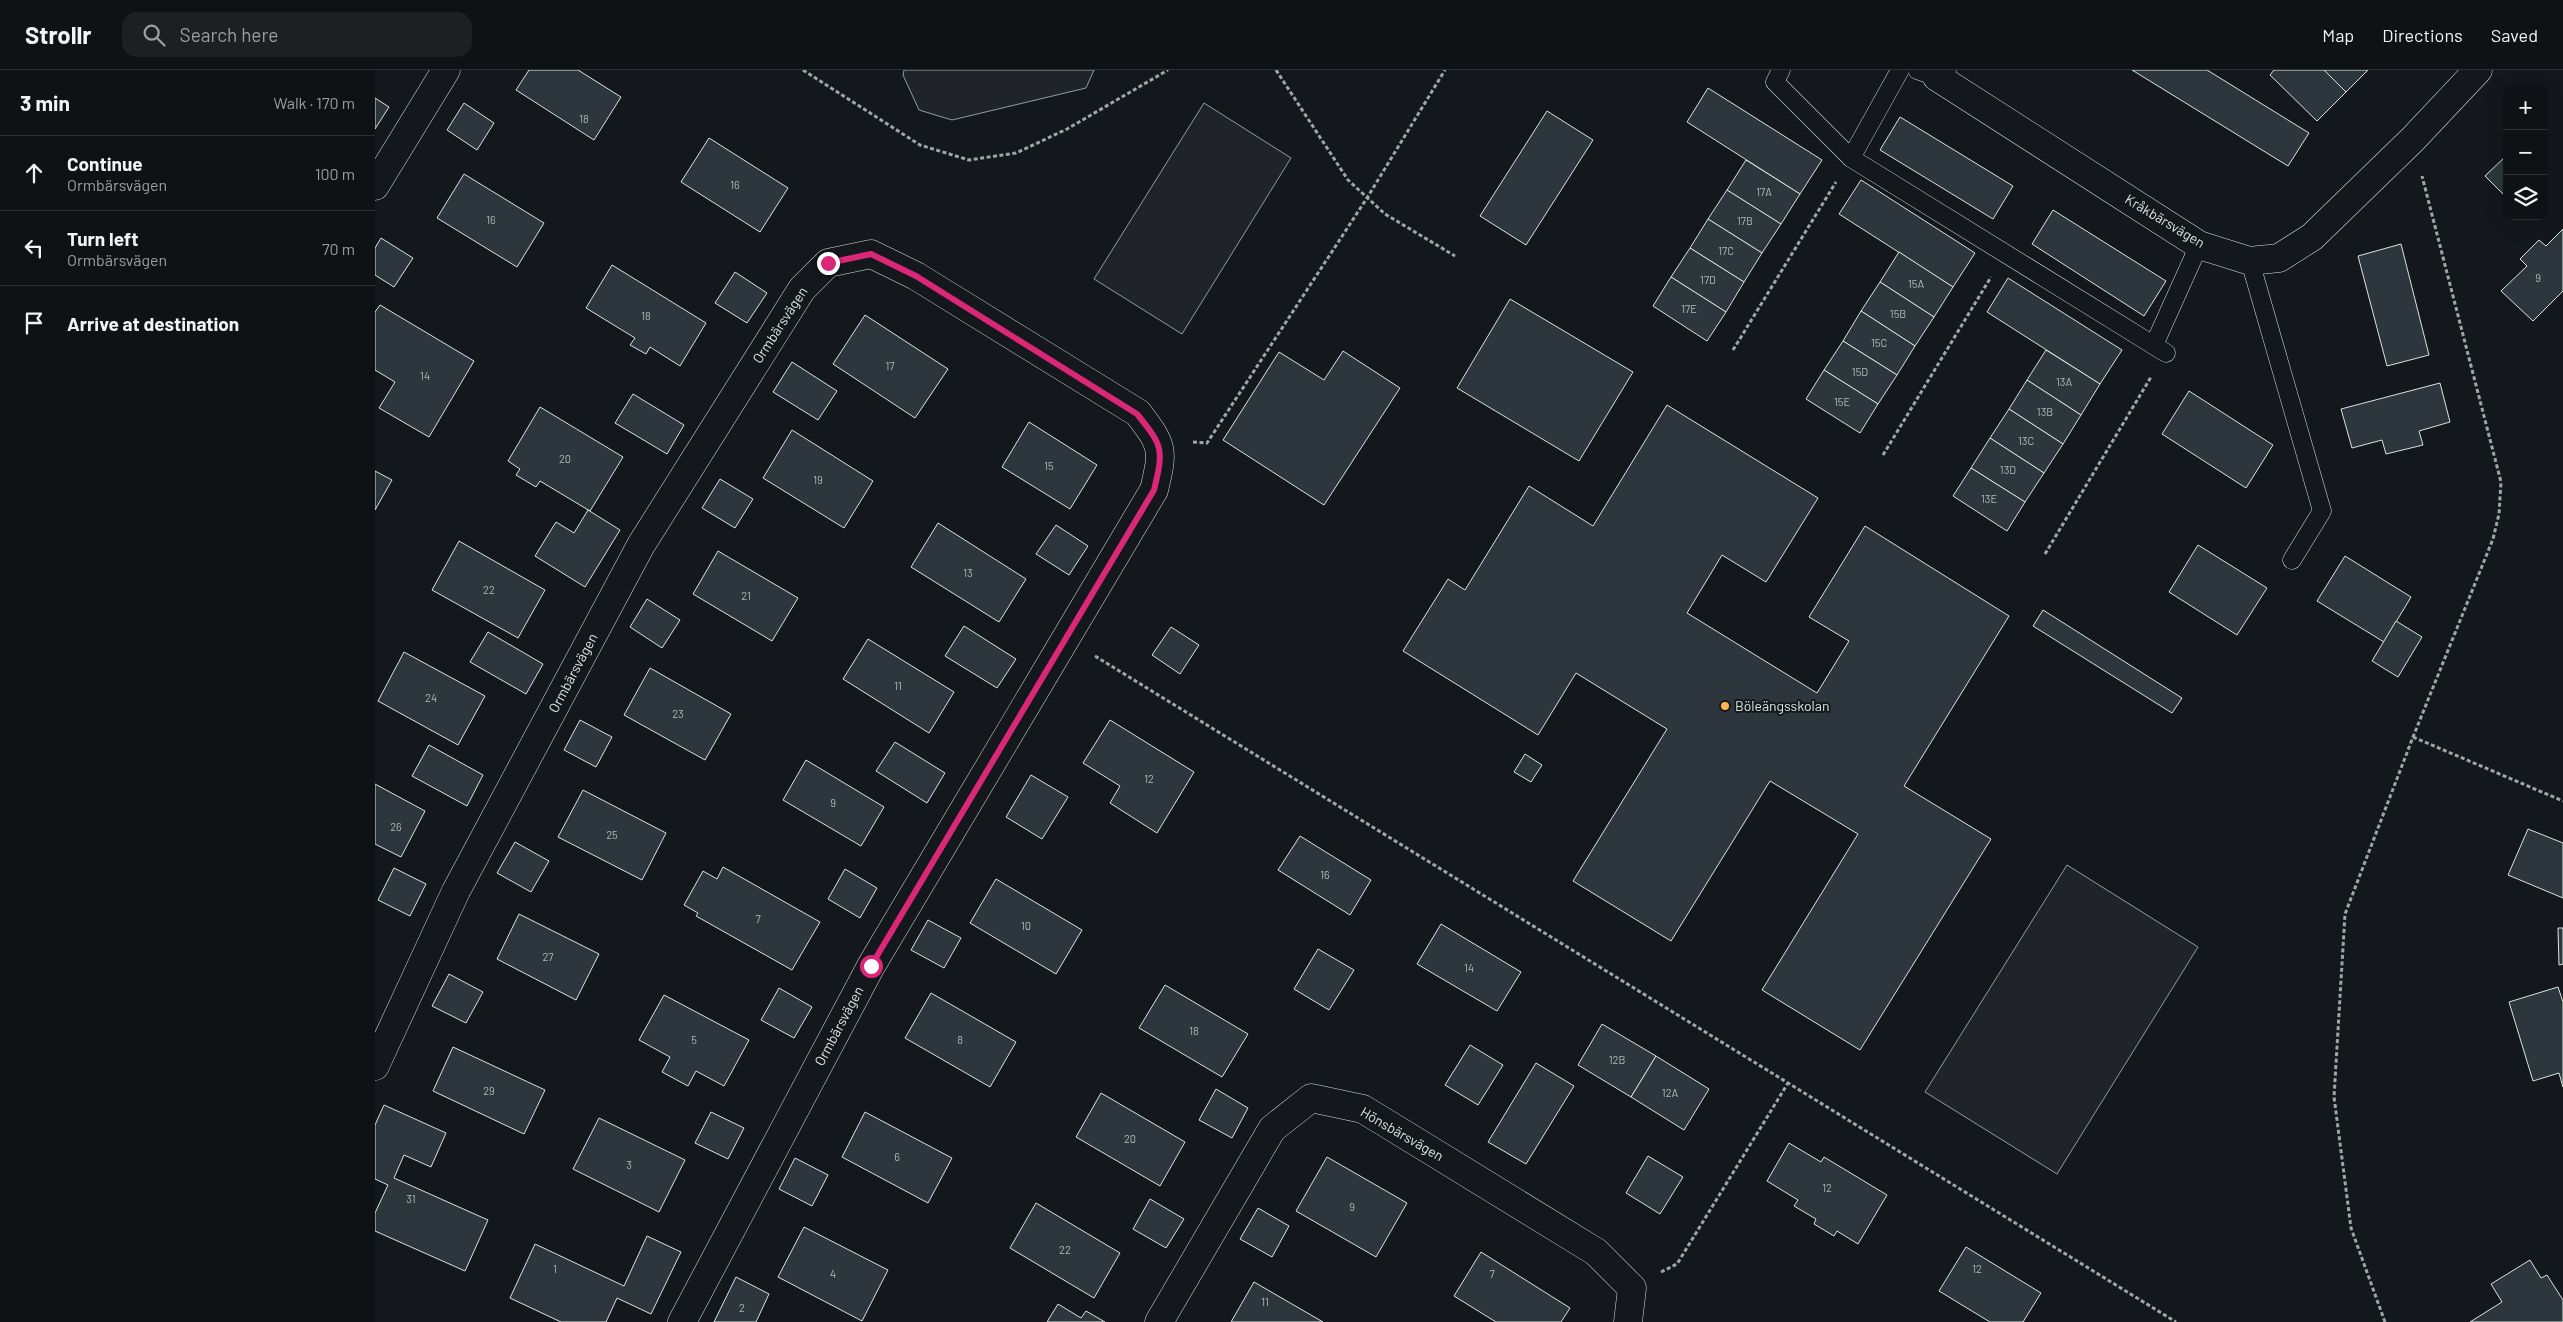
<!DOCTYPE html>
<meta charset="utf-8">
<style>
:root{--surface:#0f1215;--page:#1d2022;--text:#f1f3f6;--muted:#9b9ea0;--line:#2f3234}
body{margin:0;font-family:Barlow,sans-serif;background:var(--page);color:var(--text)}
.controls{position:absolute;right:15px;top:15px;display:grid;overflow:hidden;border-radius:10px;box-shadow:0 5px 20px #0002}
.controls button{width:45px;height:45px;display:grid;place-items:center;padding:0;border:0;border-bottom:1px solid var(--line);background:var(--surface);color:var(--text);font:25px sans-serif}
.stop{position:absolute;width:15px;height:15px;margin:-11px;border:4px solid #db2777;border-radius:50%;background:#fff}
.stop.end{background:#db2777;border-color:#fff;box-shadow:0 1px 5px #0008}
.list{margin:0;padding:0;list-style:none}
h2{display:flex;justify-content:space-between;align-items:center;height:65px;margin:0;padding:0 20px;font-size:21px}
h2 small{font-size:16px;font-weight:400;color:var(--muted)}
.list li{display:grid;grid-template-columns:32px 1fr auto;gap:15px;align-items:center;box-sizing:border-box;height:75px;padding:0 20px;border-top:1px solid var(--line)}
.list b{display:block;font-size:19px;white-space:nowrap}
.list p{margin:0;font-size:16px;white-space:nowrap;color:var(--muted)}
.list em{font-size:16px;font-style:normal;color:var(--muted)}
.icon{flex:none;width:28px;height:28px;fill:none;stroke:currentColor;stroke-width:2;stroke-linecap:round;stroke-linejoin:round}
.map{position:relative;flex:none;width:2188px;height:1252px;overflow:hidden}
header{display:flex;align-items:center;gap:30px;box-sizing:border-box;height:70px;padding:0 25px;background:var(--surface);border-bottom:1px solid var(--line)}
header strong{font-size:24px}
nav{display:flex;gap:28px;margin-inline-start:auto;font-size:18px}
.search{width:350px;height:45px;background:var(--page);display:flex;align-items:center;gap:12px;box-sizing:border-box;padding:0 18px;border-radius:15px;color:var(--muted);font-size:19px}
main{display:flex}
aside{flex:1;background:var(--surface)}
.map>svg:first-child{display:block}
.green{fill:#202428;stroke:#939e99}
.building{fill:#2c363c;stroke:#d8e6dc}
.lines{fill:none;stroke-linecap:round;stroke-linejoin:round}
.service-casing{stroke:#d8e6dc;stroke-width:19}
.minor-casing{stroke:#d8e6dc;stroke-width:29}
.path{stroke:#9da8a2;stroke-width:3;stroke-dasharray:4 2.5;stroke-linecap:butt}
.service{stroke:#14181c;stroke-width:18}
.minor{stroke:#14181c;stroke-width:28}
.route{stroke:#db2777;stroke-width:6}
.poi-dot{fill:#ffb74d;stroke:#14181c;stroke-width:2}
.labels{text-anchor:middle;stroke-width:4;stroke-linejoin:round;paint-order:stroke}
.number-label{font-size:11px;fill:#adbab4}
.street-label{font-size:14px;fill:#d8e6dc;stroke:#14181c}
.poi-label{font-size:14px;fill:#d8e6dc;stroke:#14181c;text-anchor:start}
</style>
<header>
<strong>Strollr</strong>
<div class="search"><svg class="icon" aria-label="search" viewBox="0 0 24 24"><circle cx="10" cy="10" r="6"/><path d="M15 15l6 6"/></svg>Search here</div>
<nav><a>Map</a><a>Directions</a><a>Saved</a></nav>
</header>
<main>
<aside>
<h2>3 min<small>Walk · 170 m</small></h2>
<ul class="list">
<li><svg class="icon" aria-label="ahead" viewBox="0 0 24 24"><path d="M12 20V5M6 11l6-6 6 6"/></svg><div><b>Continue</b><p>Ormbärsvägen</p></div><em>100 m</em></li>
<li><svg class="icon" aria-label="left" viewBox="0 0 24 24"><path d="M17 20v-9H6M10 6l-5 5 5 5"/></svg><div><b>Turn left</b><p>Ormbärsvägen</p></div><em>70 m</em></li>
<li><svg class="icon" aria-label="arrive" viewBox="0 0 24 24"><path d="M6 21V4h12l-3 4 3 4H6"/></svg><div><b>Arrive at destination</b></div></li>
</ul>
</aside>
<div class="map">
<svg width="2188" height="1252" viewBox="0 0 2188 1252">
<rect width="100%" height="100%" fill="#14181c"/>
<g class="green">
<path d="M529,0H719L711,18L577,50L544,40L528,5Z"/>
<path d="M829,33L916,88L807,264L719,209Z"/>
<path d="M1692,795L1823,877L1682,1104L1550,1022Z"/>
</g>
<g class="building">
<path d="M154,0H203L246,27L219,70L141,20Z"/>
<path d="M1757,0H1832L1934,63L1913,96Z"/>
<path d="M1899,0H1949L1971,22L1942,51L1895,5Z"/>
<path d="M1949,0H1993L1971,22Z"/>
<path d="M1333,18L1447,90L1425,124L1312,52Z"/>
<path d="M0,28L14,37L0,59Z"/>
<path d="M89,33L119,53L102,80L72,60Z"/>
<path d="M1172,41L1218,70L1151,175L1105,146Z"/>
<path d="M1525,47L1638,116L1618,149L1505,80Z"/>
<path d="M334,68L413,118L385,162L306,112Z"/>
<path d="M2132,85V128L2110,106Z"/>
<path d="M1371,90L1425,124L1406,154L1352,120Z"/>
<path d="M89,104L169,153L142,197L62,148Z"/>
<path d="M1486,110L1600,183L1578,217L1464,144Z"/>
<path d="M1352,120L1406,154L1387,183L1333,149Z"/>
<path d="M1678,140L1791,211L1769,246L1657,174Z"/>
<path d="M1333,149L1387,183L1369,212L1315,178Z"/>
<path d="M2188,159V221L2158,251L2126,221L2152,196L2145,189L2164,170L2171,176Z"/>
<path d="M6,168L38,188L19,217L0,205V178Z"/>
<path d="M2026,174L2054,285L2012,296L1983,186Z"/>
<path d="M1315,178L1369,212L1351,242L1296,207Z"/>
<path d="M1524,182L1578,217L1559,247L1505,212Z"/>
<path d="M237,195L331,253L305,296L275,277L271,284L255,275L260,268L211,238Z"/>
<path d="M360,202L392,223L372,253L340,233Z"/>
<path d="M1296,207L1351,242L1332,271L1278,236Z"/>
<path d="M1633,208L1747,280L1725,314L1612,242Z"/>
<path d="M1505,212L1559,247L1540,276L1486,241Z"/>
<path d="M1135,229L1258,302L1204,391L1082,318Z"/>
<path d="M5,235L99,291L54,367L4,338L20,312L0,300V242Z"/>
<path d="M1486,241L1540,276L1522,305L1468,271Z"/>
<path d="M490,245L573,299L540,348L458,294Z"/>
<path d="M1468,271L1522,305L1503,334L1449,300Z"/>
<path d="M1671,280L1725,314L1706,345L1652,310Z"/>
<path d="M968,281L1025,318L949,435L848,370L904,282L949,310Z"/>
<path d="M417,292L462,321L443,350L398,322Z"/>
<path d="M1449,300L1503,334L1485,363L1431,329Z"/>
<path d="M1652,310L1706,345L1688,374L1634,339Z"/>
<path d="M2065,313L2075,352L2044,361L2048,375L2011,384L2007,370L1977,378L1966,339Z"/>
<path d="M1814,321L1898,375L1871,418L1787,364Z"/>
<path d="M258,324L309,355L292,384L240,353Z"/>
<path d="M1292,335L1443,428L1391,512L1347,485L1312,543L1442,623L1474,571L1434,547L1490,456L1634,546L1529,716L1616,769L1485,980L1387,920L1483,764L1395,711L1296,871L1198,811L1292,659L1201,603L1163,665L1028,581L1073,509L1090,520L1154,416L1218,456Z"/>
<path d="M165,337L248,387L215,441L165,411L161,417L141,405L145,399L133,391Z"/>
<path d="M1634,339L1688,374L1669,403L1615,368Z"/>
<path d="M654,352L722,395L695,439L627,397Z"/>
<path d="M417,360L498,411L469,458L388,408Z"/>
<path d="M1615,368L1669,403L1650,432L1596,398Z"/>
<path d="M1596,398L1650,432L1632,461L1578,426Z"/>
<path d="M0,401L17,410L0,440Z"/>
<path d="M345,409L378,429L360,458L327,438Z"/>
<path d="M213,440L245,460L210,517L160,486L181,452L199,463Z"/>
<path d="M563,453L651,509L624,552L536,497Z"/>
<path d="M681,455L713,476L694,505L661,484Z"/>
<path d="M84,471L170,520L143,568L57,520Z"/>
<path d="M1823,475L1892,518L1862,565L1794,522Z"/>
<path d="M343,481L423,528L397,571L318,524Z"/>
<path d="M1970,486L2036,527L2009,572L1942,531Z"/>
<path d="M272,529L305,550L287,578L255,557Z"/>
<path d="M1668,540L1807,628L1797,643L1658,556Z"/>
<path d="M2021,551L2047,567L2023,607L1997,591Z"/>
<path d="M589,556L641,589L622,618L570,586Z"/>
<path d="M796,557L824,575L805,604L777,585Z"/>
<path d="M113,562L168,594L151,624L95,592Z"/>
<path d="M493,569L579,622L554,663L468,609Z"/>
<path d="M29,582L110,626L83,675L3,631Z"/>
<path d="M275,598L356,644L330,690L249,645Z"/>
<path d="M205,650L237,667L221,697L189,680Z"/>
<path d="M735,650L819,702L782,763L735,733L745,716L708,693Z"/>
<path d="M520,672L570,703L552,733L501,701Z"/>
<path d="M54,675L108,705L92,736L37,706Z"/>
<path d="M1150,684L1167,695L1156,712L1139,702Z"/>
<path d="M431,690L509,737L486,776L408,730Z"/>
<path d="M656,705L693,727L667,769L631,747Z"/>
<path d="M0,714L50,741L26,787L0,774Z"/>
<path d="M208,720L291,763L267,810L183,767Z"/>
<path d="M2153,759L2188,773V828L2133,805Z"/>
<path d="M925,766L996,810L975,845L903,800Z"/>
<path d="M140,772L174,791L156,822L122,803Z"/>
<path d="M348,797L445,852L417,900L321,846L323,843L309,835L328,801L342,809Z"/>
<path d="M19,798L51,814L35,846L3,830Z"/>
<path d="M470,799L502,818L485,848L453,829Z"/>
<path d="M621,809L707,860L681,904L595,853Z"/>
<path d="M144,844L224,884L201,930L122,889Z"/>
<path d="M553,850L586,868L569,898L536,880Z"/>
<path d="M1066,854L1146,902L1122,941L1042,894Z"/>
<path d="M2183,858H2188V894L2184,895Z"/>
<path d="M943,879L979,900L954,940L919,919Z"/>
<path d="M74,904L108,922L91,953L57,936Z"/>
<path d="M790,915L873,964L847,1007L764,958Z"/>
<path d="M2183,917L2188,932V1017L2184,1003L2158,1011L2134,932Z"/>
<path d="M404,918L437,937L419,968L386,950Z"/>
<path d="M556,923L641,972L615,1017L530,968Z"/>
<path d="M289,925L374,970L349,1016L321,1001L313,1016L287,1002L295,987L264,970Z"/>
<path d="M1227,954L1281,986L1256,1027L1203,995Z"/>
<path d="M1095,975L1128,995L1103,1035L1070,1015Z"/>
<path d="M78,977L170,1020L149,1064L58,1021Z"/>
<path d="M1281,986L1334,1019L1309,1060L1256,1027Z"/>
<path d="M1161,993L1199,1016L1151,1094L1113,1072Z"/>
<path d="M841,1019L873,1038L857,1068L824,1050Z"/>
<path d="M726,1023L810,1072L785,1116L701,1067Z"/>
<path d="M9,1035L71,1063L56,1097L29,1085L19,1108L113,1150L90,1201L0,1161V1143L13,1115L0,1109V1055Z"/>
<path d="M336,1042L369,1058L353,1089L320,1073Z"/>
<path d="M490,1042L577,1088L553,1133L467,1087Z"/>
<path d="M224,1048L310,1090L284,1142L198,1099Z"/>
<path d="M1414,1073L1446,1092L1449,1087L1512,1125L1483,1174L1462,1161L1459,1166L1439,1154L1441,1149L1419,1136L1423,1130L1392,1111Z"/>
<path d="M1273,1086L1308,1107L1285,1144L1251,1123Z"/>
<path d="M952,1087L1032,1133L1001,1187L921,1141Z"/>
<path d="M420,1088L453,1105L437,1136L404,1119Z"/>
<path d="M775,1129L809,1149L791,1178L758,1159Z"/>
<path d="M661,1133L745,1183L719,1228L635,1178Z"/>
<path d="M883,1138L914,1156L897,1187L865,1169Z"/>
<path d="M429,1157L513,1200L487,1251L403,1207Z"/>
<path d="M272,1166L306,1182L276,1244L242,1228L231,1252H186L135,1228L160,1174L249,1216Z"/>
<path d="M1591,1177L1666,1223L1648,1252H1615L1564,1221Z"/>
<path d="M1106,1182L1195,1238L1186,1252H1121L1079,1226Z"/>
<path d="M2155,1190L2166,1208L2172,1205L2188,1230V1252H2095L2127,1232L2116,1214Z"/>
<path d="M361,1207L394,1224L381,1252H339Z"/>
<path d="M879,1212L948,1252H856Z"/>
<path d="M683,1234L706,1248L711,1241L730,1252H672Z"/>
</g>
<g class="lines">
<defs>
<g id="service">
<path d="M1406,0L1400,12L1476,88L1525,0"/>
<path d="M1542,0L1562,7"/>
<path d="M1476,88L1791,283"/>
<path d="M1875,191L1947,441L1917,490"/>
<path d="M1779,275L1824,175"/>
</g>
<g id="minor">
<path d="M1567,0L1562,7L1824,175L1875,191L1904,188L1937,167L2038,69L2103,0"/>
<path d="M0,116L71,0"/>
<path d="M0,996L81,821L266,475L427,219L453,193L496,184L541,206L763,343C788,376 789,379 779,420L496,896L307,1252"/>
<path d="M784,1252L897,1059L936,1028L988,1039L1221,1182L1257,1218L1253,1252"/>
</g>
</defs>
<use href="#service" class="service-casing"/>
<use href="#minor" class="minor-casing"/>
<g class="path">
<path d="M428,0L545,75L594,90L641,83L692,59L793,0"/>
<path d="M901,0L973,110L1010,144L1080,186"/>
<path d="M1358,280L1461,112"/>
<path d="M818,372L832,373L992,128L1070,0"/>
<path d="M1508,385L1616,207"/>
<path d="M1670,484L1776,307"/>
<path d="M720,586L1801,1252"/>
<path d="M2038,667L2188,731"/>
<path d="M1286,1202L1302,1194L1413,1013"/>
<path d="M2010,1252L1976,1158L1959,1027L1970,844L2038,667L2118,469L2124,444L2126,412L2047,106"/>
</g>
<use href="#service" class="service"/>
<use href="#minor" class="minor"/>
</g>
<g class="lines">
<path class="route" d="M453,193L496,184L541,206L762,344C788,376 789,379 779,420L496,896"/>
</g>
<circle class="poi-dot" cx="1350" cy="636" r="5"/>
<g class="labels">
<g class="number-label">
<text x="209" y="53">18</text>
<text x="360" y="119">16</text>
<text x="1389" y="126">17A</text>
<text x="116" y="154">16</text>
<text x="1370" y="155">17B</text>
<text x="1351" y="185">17C</text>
<text x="2163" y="212">9</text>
<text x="1333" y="214">17D</text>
<text x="1541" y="218">15A</text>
<text x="1314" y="243">17E</text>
<text x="1523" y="248">15B</text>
<text x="271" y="250">18</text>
<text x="1504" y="277">15C</text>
<text x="515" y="300">17</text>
<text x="1485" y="306">15D</text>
<text x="50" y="310">14</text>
<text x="1689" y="316">13A</text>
<text x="1467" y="336">15E</text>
<text x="1670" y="346">13B</text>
<text x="1651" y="375">13C</text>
<text x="190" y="393">20</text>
<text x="674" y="400">15</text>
<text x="1633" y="404">13D</text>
<text x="443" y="414">19</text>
<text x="1614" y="433">13E</text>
<text x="593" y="507">13</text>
<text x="114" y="524">22</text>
<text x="371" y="530">21</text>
<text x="523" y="620">11</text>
<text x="56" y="632">24</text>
<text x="303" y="648">23</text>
<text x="774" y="713">12</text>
<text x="458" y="737">9</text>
<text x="21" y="761">26</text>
<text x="237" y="769">25</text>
<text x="950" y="809">16</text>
<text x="383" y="853">7</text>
<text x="651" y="860">10</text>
<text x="173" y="891">27</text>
<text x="1094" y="902">14</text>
<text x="819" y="965">18</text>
<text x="319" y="974">5</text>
<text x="585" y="974">8</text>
<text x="1242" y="994">12B</text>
<text x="114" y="1025">29</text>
<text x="1295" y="1027">12A</text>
<text x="755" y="1073">20</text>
<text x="522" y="1091">6</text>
<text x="254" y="1099">3</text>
<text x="1452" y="1122">12</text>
<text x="36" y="1133">31</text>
<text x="977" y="1141">9</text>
<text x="690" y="1184">22</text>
<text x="180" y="1203">1</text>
<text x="1602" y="1203">12</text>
<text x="458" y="1208">4</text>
<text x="1117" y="1208">7</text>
<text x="890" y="1236">11</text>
<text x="367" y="1242">2</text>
</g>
<g class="street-label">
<text transform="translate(1790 151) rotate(31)" y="5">Kråkbärsvägen</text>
<text transform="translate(405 255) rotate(-57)" y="5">Ormbärsvägen</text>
<text transform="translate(198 603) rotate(-62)" y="5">Ormbärsvägen</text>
<text transform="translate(464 956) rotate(-62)" y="5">Ormbärsvägen</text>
<text transform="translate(1027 1064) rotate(30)" y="5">Hönsbärsvägen</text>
</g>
<g class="poi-label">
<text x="1360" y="641">Böleängsskolan</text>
</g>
</g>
</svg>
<div class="controls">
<button>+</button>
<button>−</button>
<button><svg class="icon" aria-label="layers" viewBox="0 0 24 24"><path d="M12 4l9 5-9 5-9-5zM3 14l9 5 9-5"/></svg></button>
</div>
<div class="stop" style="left:496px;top:896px"></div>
<div class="stop end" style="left:453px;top:193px"></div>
</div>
</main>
